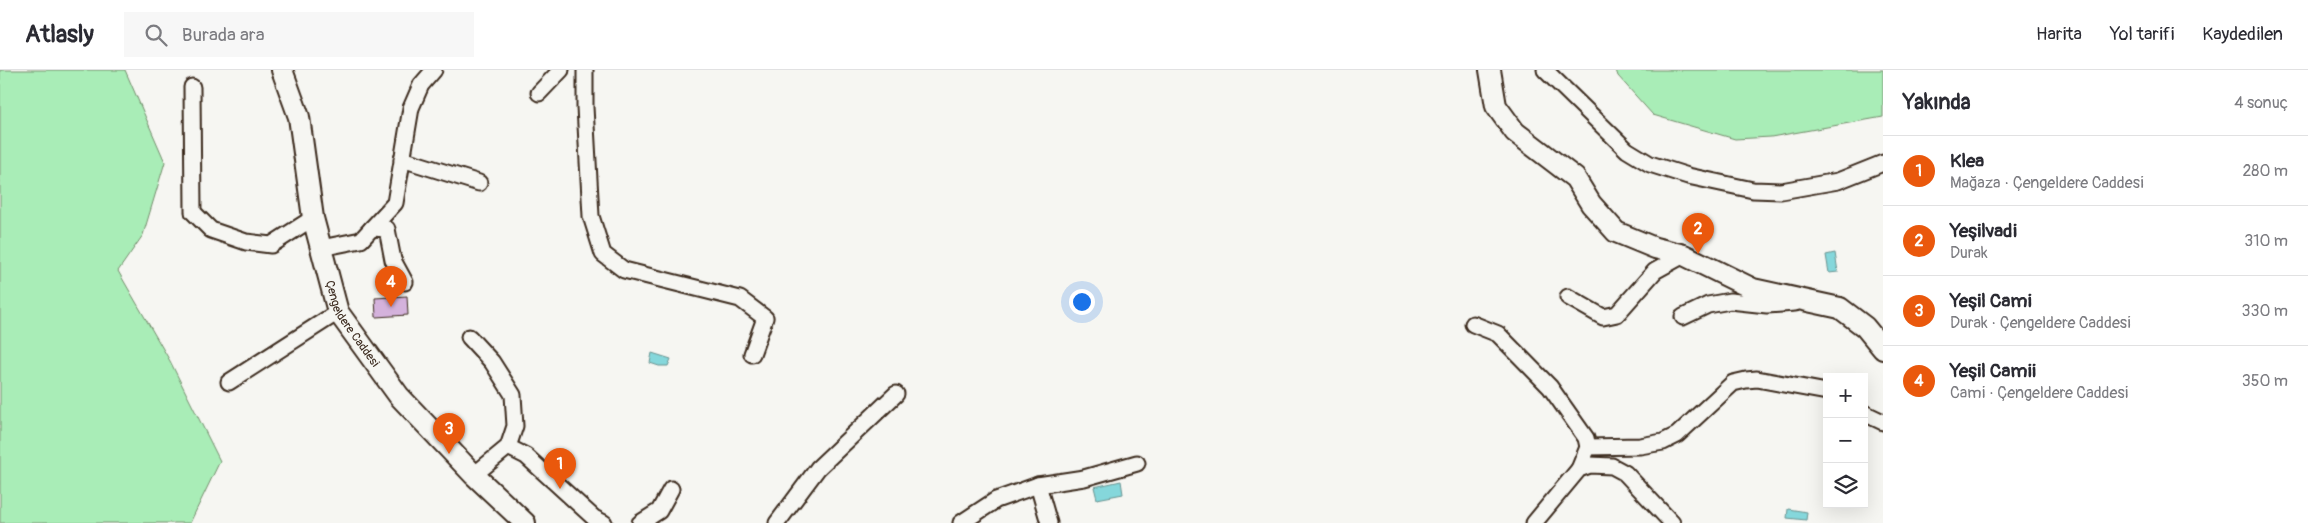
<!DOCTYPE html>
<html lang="tr">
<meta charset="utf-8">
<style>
:root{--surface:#fff;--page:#f7f7f7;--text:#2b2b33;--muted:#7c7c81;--line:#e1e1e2;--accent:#ea580c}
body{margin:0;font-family:Pangolin,sans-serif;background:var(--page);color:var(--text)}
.controls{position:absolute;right:15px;bottom:15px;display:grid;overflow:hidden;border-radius:0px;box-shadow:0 5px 20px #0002}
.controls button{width:45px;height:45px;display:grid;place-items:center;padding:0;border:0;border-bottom:1px solid var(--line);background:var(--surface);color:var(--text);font:25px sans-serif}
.you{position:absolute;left:1081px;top:231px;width:18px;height:18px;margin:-12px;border:4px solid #fff;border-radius:50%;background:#1a73e8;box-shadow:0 0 0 8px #1a73e833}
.badge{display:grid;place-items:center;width:32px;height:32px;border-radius:50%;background:var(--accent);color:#fff;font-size:16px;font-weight:700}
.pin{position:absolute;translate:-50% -41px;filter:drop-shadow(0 1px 2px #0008)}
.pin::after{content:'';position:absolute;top:26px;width:18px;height:15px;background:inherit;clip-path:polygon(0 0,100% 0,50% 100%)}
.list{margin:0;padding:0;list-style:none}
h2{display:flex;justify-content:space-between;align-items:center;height:65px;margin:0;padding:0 20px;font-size:21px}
h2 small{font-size:16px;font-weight:400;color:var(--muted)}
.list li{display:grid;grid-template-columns:32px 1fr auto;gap:15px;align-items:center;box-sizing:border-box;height:70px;padding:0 20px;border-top:1px solid var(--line)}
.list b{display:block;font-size:19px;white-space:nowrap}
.list p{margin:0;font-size:16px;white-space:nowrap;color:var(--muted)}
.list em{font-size:16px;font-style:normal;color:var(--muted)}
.icon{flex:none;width:28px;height:28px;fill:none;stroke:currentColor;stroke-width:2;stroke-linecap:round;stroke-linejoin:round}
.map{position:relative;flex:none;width:1883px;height:453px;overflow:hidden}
header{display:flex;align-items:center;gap:30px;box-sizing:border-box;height:70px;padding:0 25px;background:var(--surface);border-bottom:1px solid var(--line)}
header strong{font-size:24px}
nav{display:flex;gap:28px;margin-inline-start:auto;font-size:18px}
.search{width:350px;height:45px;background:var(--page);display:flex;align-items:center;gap:12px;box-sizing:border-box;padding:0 18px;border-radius:0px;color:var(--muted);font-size:19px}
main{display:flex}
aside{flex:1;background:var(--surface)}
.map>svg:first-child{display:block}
.green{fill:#a9edb7;stroke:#728c6a}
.water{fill:#85d7db;stroke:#67928f}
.building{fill:#d4b2dc;stroke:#3b2a1e}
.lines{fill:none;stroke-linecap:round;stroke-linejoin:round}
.street-casing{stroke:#3b2a1e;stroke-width:19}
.secondary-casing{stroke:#3b2a1e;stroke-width:24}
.street{stroke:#f6f6f2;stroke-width:15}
.secondary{stroke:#f6f6f2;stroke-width:20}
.labels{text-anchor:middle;stroke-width:5;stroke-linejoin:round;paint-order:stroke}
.street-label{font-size:12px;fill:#3b2a1e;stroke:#f6f6f2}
</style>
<header>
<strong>Atlasly</strong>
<div class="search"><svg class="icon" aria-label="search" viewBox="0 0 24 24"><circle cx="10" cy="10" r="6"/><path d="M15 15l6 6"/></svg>Burada ara</div>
<nav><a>Harita</a><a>Yol tarifi</a><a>Kaydedilen</a></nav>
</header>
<main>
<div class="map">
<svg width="1883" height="453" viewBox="0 0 1883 453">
<rect width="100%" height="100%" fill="#f6f6f2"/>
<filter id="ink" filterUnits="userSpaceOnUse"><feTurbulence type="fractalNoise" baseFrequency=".02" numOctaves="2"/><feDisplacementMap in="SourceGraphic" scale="10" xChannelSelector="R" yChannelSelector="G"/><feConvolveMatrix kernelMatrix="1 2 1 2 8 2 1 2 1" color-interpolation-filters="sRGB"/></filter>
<g filter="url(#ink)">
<g class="green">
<path d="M0,0H125L165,92L143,165L118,201L170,291L220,391L190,453H0Z"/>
<path d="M1616,0H1883V47L1771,67L1735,69L1653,45L1618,6Z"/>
</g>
<g class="water">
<path d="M1835,183L1838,202L1829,203L1826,185Z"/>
<path d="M652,283L671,289L668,296H659L650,293Z"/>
<path d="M1121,411L1123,424L1097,429L1094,417Z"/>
<path d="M1788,439L1807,442L1806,450L1787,448Z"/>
</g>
<path class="building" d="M407,226L408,245L376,247L375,228Z"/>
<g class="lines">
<defs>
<g id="street">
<path d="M585,0V37L591,146L603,184L624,200L740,229L765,248L752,284"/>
<path d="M1545,0L1627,80L1650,94L1688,106L1753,120L1781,121L1838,111L1883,93"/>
<path d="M192,17L193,142L211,160L246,172L271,175L313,148"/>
<path d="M539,23L561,0"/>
<path d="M402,89L479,113"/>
<path d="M372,158L387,159L393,190L405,212"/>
<path d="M321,178L361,170L395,133L411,38L421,15L434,0"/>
<path d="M1568,227L1603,247L1617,244L1655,201L1684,185"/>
<path d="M1683,247L1708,235L1730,231L1767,235L1795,233"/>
<path d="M1473,254L1498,264L1550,317L1586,368L1588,377L1579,399"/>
<path d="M469,267L492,292L513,325L515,356L508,377L474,405"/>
<path d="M229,312L338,242"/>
<path d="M1864,343L1883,352"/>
<path d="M508,377L526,386L594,448L604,453"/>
<path d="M1588,377L1640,376L1663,372L1677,365L1733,313L1746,310L1757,309L1827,322"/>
<path d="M1038,415L1049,453"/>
<path d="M640,453L659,441L671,419"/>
<path d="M777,453L818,398L896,324"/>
<path d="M961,453L996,430L1038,415L1084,408L1137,393"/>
<path d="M1534,453L1579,399L1590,395L1612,396L1625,403L1672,453"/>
</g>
<g id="secondary">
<path id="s1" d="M282,0L299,47L313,148L338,242L399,326L474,405L525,453"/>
<path d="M1490,0L1496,36L1515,62L1575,108L1591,134L1616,162L1655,178L1684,185L1753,219L1840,238L1865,257L1883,279"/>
</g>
</defs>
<use href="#street" class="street-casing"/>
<use href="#secondary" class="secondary-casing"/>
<use href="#street" class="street"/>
<use href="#secondary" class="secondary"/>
</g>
</g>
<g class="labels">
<g class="street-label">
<text dy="4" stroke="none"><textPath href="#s1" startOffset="266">Çengeldere Caddesi</textPath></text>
</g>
</g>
</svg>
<div class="controls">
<button>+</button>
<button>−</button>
<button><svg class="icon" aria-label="layers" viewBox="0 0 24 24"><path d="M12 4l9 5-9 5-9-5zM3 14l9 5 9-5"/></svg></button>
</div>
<div class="you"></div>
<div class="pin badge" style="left:560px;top:419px">1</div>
<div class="pin badge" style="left:1698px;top:184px">2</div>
<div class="pin badge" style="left:449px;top:384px">3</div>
<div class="pin badge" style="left:391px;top:237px">4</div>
</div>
<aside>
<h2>Yakında<small>4 sonuç</small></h2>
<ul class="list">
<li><span class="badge">1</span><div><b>Klea</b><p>Mağaza · Çengeldere Caddesi</p></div><em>280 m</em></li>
<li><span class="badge">2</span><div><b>Yeşilvadi</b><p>Durak</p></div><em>310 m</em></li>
<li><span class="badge">3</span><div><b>Yeşil Cami</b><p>Durak · Çengeldere Caddesi</p></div><em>330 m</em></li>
<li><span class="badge">4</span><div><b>Yeşil Camii</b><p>Cami · Çengeldere Caddesi</p></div><em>350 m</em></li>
</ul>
</aside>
</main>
